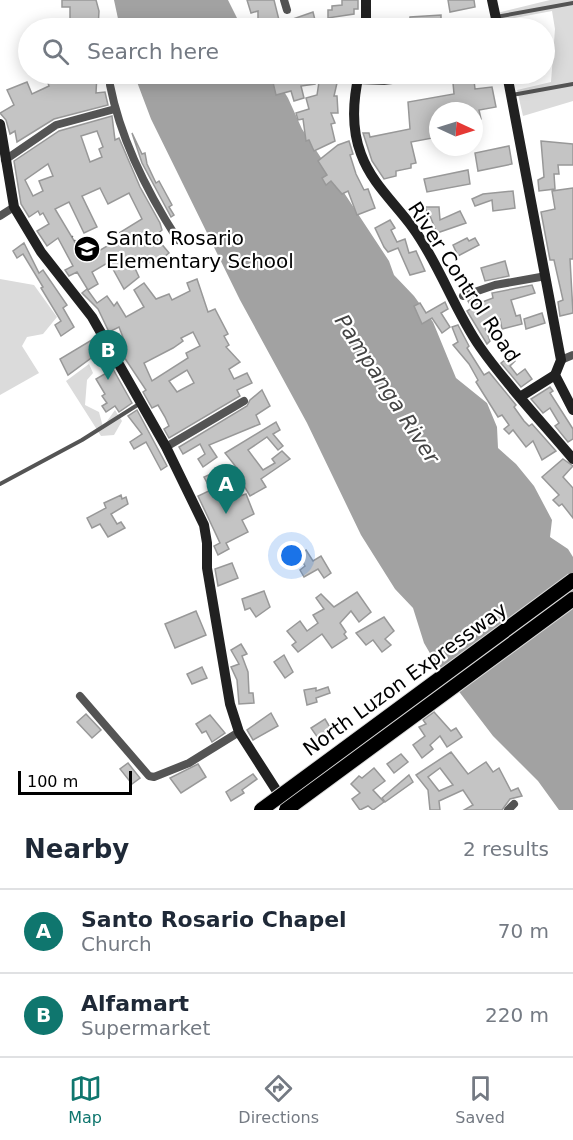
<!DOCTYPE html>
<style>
:root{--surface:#fff;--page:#f6f6f7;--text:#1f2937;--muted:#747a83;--line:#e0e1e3;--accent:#0f766e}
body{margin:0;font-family:"DejaVu Sans",sans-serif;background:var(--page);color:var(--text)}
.compass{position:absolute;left:429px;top:102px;width:54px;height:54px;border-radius:50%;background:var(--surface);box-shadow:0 3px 15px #0003;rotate:94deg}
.scale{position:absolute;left:18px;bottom:15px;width:114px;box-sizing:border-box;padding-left:6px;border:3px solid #000;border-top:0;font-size:16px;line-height:21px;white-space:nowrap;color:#000;-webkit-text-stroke:4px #fff;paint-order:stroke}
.you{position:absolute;left:292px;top:556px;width:21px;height:21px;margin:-15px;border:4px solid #fff;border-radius:50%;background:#1a73e8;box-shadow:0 0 0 9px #1a73e833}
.badge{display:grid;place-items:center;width:39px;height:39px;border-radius:50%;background:var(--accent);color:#fff;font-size:20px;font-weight:700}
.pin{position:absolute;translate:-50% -50px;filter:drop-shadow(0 2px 3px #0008)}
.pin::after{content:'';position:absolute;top:32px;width:21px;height:18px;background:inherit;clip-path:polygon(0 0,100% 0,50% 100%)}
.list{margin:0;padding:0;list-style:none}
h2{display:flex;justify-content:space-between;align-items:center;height:78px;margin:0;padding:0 24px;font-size:26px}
h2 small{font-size:20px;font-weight:400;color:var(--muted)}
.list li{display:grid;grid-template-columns:39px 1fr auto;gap:18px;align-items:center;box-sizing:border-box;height:84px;padding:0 24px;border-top:2px solid var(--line)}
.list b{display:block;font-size:22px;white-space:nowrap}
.list p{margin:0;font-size:20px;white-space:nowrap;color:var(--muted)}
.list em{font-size:20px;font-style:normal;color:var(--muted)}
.icon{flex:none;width:33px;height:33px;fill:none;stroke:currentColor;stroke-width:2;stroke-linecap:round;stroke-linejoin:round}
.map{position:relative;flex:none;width:573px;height:810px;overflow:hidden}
.search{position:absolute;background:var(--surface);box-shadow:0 3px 15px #0003;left:18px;right:18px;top:18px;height:66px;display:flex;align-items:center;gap:15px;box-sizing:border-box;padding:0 21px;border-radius:33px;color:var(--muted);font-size:22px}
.sheet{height:246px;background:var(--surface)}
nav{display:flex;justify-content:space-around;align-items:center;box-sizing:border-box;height:84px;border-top:2px solid var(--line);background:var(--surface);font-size:16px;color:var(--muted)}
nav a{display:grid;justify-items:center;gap:3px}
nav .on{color:var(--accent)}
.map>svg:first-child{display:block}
.green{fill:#dbdbdb}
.water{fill:#a2a2a2}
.building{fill:#c4c4c4;stroke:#989898;stroke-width:1.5;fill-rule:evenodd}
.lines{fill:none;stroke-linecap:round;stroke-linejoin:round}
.path{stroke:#767676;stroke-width:1.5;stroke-dasharray:1.5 3;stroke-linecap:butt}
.lane{stroke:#545454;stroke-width:4}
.street{stroke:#545454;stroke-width:8}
.secondary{stroke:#212121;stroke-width:10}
.highway-bridge-casing{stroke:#dbdbdb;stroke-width:16;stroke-linecap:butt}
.highway-bridge{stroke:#000;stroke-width:14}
.labels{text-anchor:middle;stroke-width:4.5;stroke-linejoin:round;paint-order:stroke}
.poi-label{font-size:20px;fill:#000;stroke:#fff;text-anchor:start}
.street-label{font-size:20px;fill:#000;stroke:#fff}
.water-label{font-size:21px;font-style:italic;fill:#434343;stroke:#fff}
</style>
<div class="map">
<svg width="573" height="810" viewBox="0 0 573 810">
<rect width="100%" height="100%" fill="#fff"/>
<g class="green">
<path d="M550,0H573V101L523,116L517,90L551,82L555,29L552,11L499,21L497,13Z"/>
<path d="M0,279L34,285L57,317L43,334L27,337L22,346L39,373L0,395Z"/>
<path d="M89,364L93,373L87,380L85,405L99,412L103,427L115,410L122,421L114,435L101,436L66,381Z"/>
</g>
<g class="water">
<path d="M114,0H228L242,28H120Z"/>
<path d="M134,74H273L288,98L302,129L389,261L394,275L414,296L433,322L456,378L487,403L497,427L498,448L516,464L534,486L552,520L550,537L568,549L573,557V810H559L538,781L493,736L431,655L424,643L413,608L395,589L361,535L307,423L240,300L151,119Z"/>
</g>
<g class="building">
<path d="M62,0H96L99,11L98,28H70V7H62Z"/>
<path d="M247,0H274L281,28H267L264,19H258V11L251,13Z"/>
<path d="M342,0H358V9H354V14L328,18V10H332V6L342,5Z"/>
<path d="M448,0H474L475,7L450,12Z"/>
<path d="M313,12L316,24L306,28H296L293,19Z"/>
<path d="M441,15V28H409L410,17Z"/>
<path d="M45,74H97L96,93L105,92L108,105L54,119L17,142L15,131L10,134L6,120L0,113L14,105L7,90L27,82L32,94L49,86Z"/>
<path d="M271,74H314L315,84L301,86L304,98L294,101L291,91L276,95Z"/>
<path d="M326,74H333L337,83L334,96H337L338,113H331L335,123L331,124L335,141L314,151L309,140L306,141L303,119L298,120L296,113L309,109L306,98L317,95L319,82L326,83Z"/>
<path d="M474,80L475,89L492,87L496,107L479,110L481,119L474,121V111H438V137L411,142L416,163L411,164V168L396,171V176L384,179L372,161L363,133H369L370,137L410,129L408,102L454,94L453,83Z"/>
<path d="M112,116L115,140L119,138L140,187L160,223L162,230L155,236L169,253L159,261L157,259L150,263L147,259L134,266L139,277L124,289L109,262L92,272L98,284L88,290L77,272L69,276L65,270L73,266L58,238L47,246L37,231L49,224L43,213L40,215L38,211L29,217L21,204L14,161L59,131ZM97,131L103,147L99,149L102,157L90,162L81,136ZM48,164L53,176L39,181L43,191L33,196L25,180ZM100,188L108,204L129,193L142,219L119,233L121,238L85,259L55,209L69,202L84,233L97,227L82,196Z"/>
<path d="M132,133L142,154L145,153L147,164L156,183L159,181L172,205L169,207L174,215L171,217L142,163Z"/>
<path d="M349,141L353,154L350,155L356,174L364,190L368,189L375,208L357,215L348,191L342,194L331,181L326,185L322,178L327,175L318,161L338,145Z"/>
<path d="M541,141L573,144V165H558L559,174H554L555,189L539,191L538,180L544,177Z"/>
<path d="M509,146L512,164L478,171L475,153Z"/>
<path d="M468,170L470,184L427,192L424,179Z"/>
<path d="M573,188V259H570L573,313L560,316L558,302L563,300L554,260H550L541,212L555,209L552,191Z"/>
<path d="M513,191L515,208L493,211L492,200L475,206L472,199L483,194Z"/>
<path d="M426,207H439L440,220L460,211L466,223L437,233L430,216L427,217Z"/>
<path d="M390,220L395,228L391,230L397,242L405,239L409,253L416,251L425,271L410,275L398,248L388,252L384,247L375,228Z"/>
<path d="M467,238L469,241L475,238L479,245L458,256L453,245Z"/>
<path d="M24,243L39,273L43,270L67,305L63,308L74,327L61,336L55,325L61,321L41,288L43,287L23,254L17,258L13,251Z"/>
<path d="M505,261L509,276L485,281L481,268Z"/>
<path d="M197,279L208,312L215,309L228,334L224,336L229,345L226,347L240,362L229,369L234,379L247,373L252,383L237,390L240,396L169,438L164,429L169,426L165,417L158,405L152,408L143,392L146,390L118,348L124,340L119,327L109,332L98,309L82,293L87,289L97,303L107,296L114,306L117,302L126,317L144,307L134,290L144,283L156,299L169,294L172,300L190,291L187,283ZM193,332L200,346L186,353L188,358L152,381L144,363L173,348L183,341L181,338ZM187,370L194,383L177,392L169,381Z"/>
<path d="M532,285L535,293L511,300L516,316L520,315L522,324L502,329L500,319L484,325L490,341L487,344L467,311L472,308L468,301L474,298L477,304L493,298L492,293Z"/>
<path d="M445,302L448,309L441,313L450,327L442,333L432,318L422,324L414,306L420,303L426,313Z"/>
<path d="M542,313L545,323L526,329L524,319Z"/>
<path d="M458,325L469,346L467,348L484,375L489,372L516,405L514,407L524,421L529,426L532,424L556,451L542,460L533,441L526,447L513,430L509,434L504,429L509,425L502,415L498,417L476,382L478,380L469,364L453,345L458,342L452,327Z"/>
<path d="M95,338L102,350L68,375L60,359Z"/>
<path d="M510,356L515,361L510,366L517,375L525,369L532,379L521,387L501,363Z"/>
<path d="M113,369L132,403L119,412L115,406L106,412L102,406L107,403L102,396L105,394L96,379Z"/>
<path d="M550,387L553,391L550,393L573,429V439L568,442L555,426L559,423L550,408L543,413L531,399Z"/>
<path d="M262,390L270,406L256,415L260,424L209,445L217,457L203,467L198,459L205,454L200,444L183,454L179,447L247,406L250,400Z"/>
<path d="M137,410L167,466L161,470L146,442L134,449L130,442L142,434L128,416Z"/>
<path d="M276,422L280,430L273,434L283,446L278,450L267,437L248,450L263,470L275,463L272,459L282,451L290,459L261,479L266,487L250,496L240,479L244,477L225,453Z"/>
<path d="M563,459L573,466L563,477L573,488V518L562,504L559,506L553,500L559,495L542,477Z"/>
<path d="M213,473L227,498L236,494L237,497L246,494L254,514L242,520L248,532L226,543L229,549L218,555L214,546L220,543L198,496L211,490L204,477Z"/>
<path d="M121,495L122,499L126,497L128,504L111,514L117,524L121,522L125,528L108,537L100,524L92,528L87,518L106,508L104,503Z"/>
<path d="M306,550L313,561L321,556L331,573L324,578L318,569L304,577L300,570L305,566L299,555Z"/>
<path d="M232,563L238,578L218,586L215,569Z"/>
<path d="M264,591L270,607L256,617L250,608L245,610L242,599Z"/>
<path d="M357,592L371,612L359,622L351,611L340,623L346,632L344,634L347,638L332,648L322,634L298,652L292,645L296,642L287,631L300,621L307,631L318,623L313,615L324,609L316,598L321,594L334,607Z"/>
<path d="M196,611L206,635L175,648L165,624Z"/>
<path d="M384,617L394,631L385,639L391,645L382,652L373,640L366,645L356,633Z"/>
<path d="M241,644L247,654L242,656L248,672L249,693H253L254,703L239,704L237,680L231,667L239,664L231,650Z"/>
<path d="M284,655L293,672L285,678L274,662Z"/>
<path d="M202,667L207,678L192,684L187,674Z"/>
<path d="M328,687L330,693L316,698L317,702L307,705L304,690L316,688V691Z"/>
<path d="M434,712L451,731L456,728L462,737L447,747L440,736L430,745L433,749L422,758L413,745L425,736L419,727L426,724L423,720Z"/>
<path d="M271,713L278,726L253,740L247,730Z"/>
<path d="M86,714L101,730L92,738L77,722Z"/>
<path d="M210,715L225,733L212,742L206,731L202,733L196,724Z"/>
<path d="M325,719L331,729L318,738L311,728Z"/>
<path d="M451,752L468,774L486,762L493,772L499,768L511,791L518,788L522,796L510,799L502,810H464L473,805L463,790L439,801L440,810H430L428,790L416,775ZM440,768L453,785L439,791L428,777Z"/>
<path d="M401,754L408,762L394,773L387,764Z"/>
<path d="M128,763L140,778L132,784L120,769Z"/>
<path d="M198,764L206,777L181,793L170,778Z"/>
<path d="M374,768L385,781L373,790L384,802L373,810L368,806L360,810L352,799L360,793L351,784L359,776L362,778Z"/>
<path d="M253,774L257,779L242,790L244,793L231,801L226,792Z"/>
<path d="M409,775L413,782L385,802L382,798Z"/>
</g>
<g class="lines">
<path class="path" d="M72,236L82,252"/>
<g class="lane">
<path d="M496,17L573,3"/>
<path d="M512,95L573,84"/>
<path d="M0,484L82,440L139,404"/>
</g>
<g class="street">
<path d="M284,0L287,10"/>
<path d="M357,80L384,81L442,74"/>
<path d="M110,85C121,141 147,192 178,240"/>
<path d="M5,160L56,125L115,109"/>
<path d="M0,216L14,207"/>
<path d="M463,296L495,285L546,276"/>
<path d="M561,360L573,355"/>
<path d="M166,447L244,401"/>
<path d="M80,696L149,776L154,777L189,763L239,732"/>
<path d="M508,810L514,804"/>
</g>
<g class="secondary">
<path d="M366,0V28"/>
<path d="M492,0L498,28"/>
<path d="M359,74C353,100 351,128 361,154C372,184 395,203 413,228C440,265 454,310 480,347C508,387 542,422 573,459"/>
<path d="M507,74L561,360L555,375L573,410"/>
<path d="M0,124L14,207L41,252L92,317L166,447L204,525L207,543V568L230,704L239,732L289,810"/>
<path d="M520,397L555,375"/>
</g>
<defs>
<g id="highway-bridge">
<path d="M261,810L573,580"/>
<path d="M286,810L573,599"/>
</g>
</defs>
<use href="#highway-bridge" class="highway-bridge-casing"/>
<use href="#highway-bridge" class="highway-bridge"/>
</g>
<defs>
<symbol id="school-disc" viewBox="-11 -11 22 22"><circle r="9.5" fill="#000" stroke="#fff"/><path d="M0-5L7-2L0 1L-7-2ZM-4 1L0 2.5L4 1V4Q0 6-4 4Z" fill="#fff"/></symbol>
</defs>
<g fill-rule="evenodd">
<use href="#school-disc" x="72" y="234" width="30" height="30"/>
</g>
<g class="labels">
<g class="poi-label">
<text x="106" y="245">Santo Rosario<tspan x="106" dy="23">Elementary School</tspan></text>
</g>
<g class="street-label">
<text transform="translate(464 282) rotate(57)" y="7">River Control Road</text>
<text transform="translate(405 679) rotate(-36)" y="7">North Luzon Expressway</text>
</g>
<g class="water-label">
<text transform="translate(387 389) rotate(57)" y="7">Pampanga River</text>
</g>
</g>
</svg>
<svg class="compass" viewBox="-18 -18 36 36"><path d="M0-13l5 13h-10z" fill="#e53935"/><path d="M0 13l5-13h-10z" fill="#747a83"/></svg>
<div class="scale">100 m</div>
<div class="you"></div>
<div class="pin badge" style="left:226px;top:514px">A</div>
<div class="pin badge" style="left:108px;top:380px">B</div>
<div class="search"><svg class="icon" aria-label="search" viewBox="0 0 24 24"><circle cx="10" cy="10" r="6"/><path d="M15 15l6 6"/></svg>Search here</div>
</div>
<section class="sheet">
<h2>Nearby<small>2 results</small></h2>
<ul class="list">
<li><span class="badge">A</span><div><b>Santo Rosario Chapel</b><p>Church</p></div><em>70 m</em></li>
<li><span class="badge">B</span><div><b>Alfamart</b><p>Supermarket</p></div><em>220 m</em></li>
</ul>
</section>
<nav>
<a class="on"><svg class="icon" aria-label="map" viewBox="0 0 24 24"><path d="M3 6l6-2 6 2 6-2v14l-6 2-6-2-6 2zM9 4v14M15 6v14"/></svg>Map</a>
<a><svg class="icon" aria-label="directions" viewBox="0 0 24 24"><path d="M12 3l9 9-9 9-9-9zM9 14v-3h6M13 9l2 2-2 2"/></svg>Directions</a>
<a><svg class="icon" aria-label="saved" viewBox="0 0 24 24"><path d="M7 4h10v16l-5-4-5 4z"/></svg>Saved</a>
</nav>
